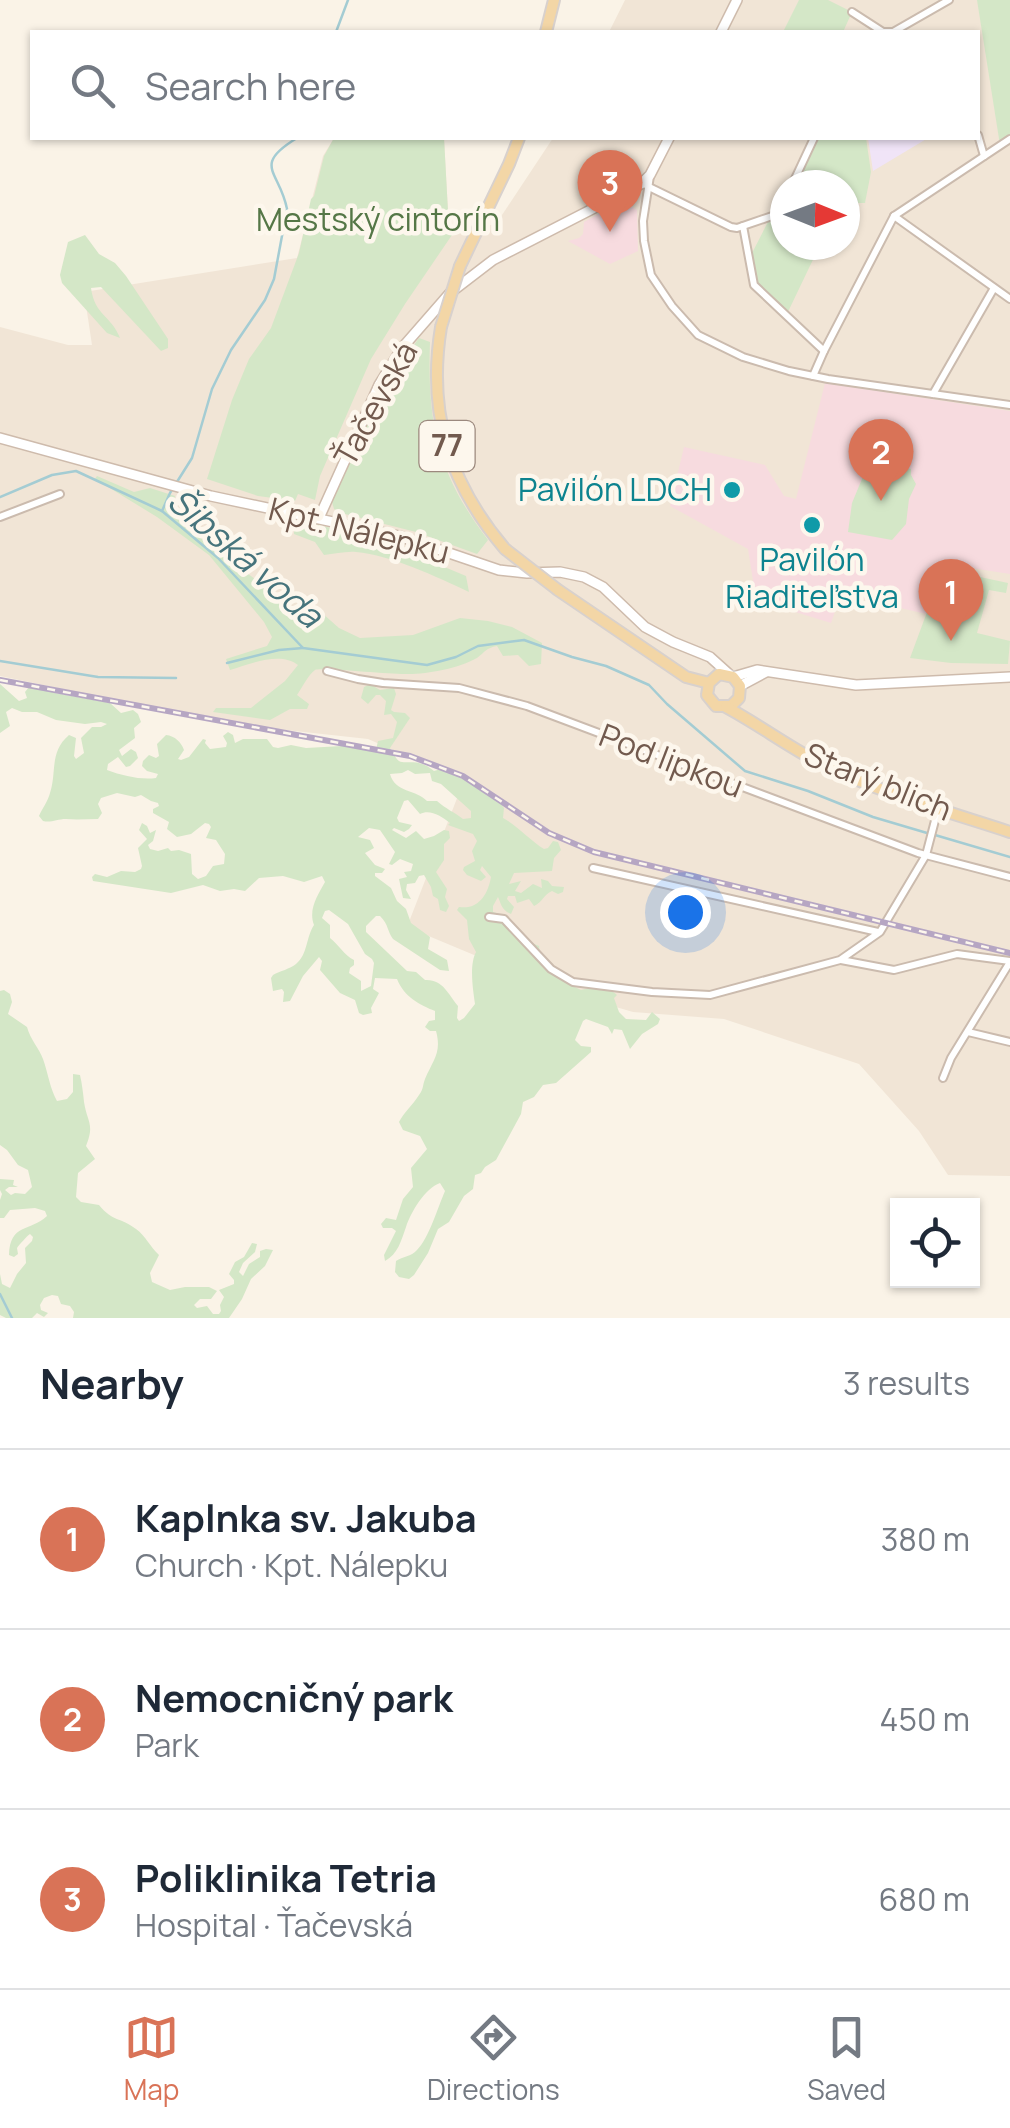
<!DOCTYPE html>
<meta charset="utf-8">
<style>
:root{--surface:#fff;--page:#f2f2f3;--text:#1f2937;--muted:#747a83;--line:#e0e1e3;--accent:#d97357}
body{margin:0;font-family:Manrope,sans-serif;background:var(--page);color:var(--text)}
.controls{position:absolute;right:30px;bottom:30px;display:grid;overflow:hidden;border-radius:0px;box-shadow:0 2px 8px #0004}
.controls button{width:90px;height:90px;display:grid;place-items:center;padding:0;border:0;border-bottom:2px solid var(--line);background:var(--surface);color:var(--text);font:50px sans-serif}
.compass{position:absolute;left:770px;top:170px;width:90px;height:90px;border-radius:50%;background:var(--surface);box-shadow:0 2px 8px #0004;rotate:91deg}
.you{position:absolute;left:685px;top:912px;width:35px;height:35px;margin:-25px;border:8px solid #fff;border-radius:50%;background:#1a73e8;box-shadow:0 0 0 15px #1a73e833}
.badge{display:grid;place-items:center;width:65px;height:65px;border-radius:50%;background:var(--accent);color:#fff;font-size:32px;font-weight:700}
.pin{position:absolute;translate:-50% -82px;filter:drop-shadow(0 2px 5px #0008)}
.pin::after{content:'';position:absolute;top:52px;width:35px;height:30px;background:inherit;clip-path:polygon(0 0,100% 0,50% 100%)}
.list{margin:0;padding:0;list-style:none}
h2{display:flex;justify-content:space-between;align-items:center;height:130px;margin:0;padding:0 40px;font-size:42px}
h2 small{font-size:32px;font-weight:400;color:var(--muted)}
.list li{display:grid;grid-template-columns:65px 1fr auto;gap:30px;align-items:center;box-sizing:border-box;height:180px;padding:0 40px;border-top:2px solid var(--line)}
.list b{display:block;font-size:38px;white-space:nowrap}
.list p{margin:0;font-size:32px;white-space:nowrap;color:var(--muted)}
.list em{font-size:32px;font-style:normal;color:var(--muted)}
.icon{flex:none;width:55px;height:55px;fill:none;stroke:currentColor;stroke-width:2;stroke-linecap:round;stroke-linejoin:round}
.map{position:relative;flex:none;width:1010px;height:1318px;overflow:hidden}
.search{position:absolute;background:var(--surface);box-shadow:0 2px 8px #0004;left:30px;right:30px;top:30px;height:110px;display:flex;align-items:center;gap:25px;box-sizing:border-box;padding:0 35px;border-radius:0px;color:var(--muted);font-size:38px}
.sheet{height:670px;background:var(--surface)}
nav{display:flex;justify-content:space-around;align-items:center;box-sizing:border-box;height:140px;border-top:2px solid var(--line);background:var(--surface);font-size:28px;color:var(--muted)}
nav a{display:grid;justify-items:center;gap:5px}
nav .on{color:var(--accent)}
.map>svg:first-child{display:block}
.residential{fill:#f1e5d6;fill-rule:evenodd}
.education{fill:#f0e4f7}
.medical{fill:#f7dbdf}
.green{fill:#d4e7c7;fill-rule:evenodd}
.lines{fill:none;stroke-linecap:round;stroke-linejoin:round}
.stream{stroke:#a4ccd3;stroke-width:2.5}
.street-casing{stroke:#cbbbae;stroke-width:10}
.secondary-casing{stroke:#cebbac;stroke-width:12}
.primary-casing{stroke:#d8d1cd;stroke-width:14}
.street{stroke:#fff;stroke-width:6}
.secondary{stroke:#fff;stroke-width:9}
.primary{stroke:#f3d6a6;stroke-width:10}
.rail-casing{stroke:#b6a6c3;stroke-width:6}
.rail{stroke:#fdf7ed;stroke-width:2.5;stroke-dasharray:8;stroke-linecap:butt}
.primary-bridge-casing{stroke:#d8d1cd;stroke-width:14;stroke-linecap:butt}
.primary-bridge{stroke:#f3d6a6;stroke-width:10}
.culture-dot{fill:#0f9aa8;stroke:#fdf7ed;stroke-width:4}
.labels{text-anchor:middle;stroke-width:9;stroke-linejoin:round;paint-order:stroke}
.shield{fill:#fdf7ed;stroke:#9c897e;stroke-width:2.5}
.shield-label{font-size:30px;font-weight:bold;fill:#725a4e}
.park-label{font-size:32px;fill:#557747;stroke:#fdf7ed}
.street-label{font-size:32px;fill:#725a4e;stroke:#fdf7ed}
.culture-label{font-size:32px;fill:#0d838f;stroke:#fdf7ed;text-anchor:end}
.water-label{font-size:35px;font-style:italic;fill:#46747c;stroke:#fdf7ed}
</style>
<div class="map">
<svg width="1010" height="1318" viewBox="0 0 1010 1318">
<rect width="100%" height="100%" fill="#faf3e7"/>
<path class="residential" d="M625,0H1010V1176L948,1175L919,1131L859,1064L724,1019L633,1012L558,990L407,927L461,788L456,777L368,739L232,724L0,676V327L68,345H92L84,292L297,258L323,156L334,138H444L449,230L454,232L496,224L553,138H978V32H609ZM785,185H845V245H785Z"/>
<path class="education" d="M868,138H928L873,171Z"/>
<g class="medical">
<path d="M622,201L637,210L638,251L610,264L568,241L579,238L583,234L584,222Z"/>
<path d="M825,383L1010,411V574L945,564L926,614L841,594L831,623L756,600L748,549L670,506L684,447L765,465L784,496L796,499Z"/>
</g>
<g class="green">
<path d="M799,0H828L852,12L843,32H783Z"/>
<path d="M977,0H1010V139L1000,145Z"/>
<path d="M334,138H444L449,230L454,232L405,304L371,359L320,476L315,500L298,494L295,501L258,496L207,479L232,400L249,359L271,328L299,253L311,199L314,196L324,156Z"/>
<path d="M814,138H866L871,172L865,203H845V185H814L810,178L798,171Z"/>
<path d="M778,214L785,217V245H820L786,316L754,285L749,259L771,216Z"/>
<path d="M85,235L99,254L115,263L126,276L168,339V348L161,351L101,287L91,288C95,316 110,314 120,338L107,333L62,283L60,275L68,242Z"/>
<path d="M419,338L430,342C427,423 438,475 488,540L477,554L416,532L341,513L334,509L332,502L375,407L391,377Z"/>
<path d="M869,462L911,469V475L916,484L909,499L906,524L892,540L848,532L852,503Z"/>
<path d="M97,476L134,492L150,488L175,496L172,512C211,552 261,578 300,617L322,613L339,628L360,638L413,635L460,618L488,621L512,627L542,643L541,664L529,666L518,655L503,656L497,646C486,648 485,652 477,658C459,668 429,674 408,674C394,675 320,667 315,670C308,675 302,688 297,695L309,704L307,709H290L270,720L213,712L216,708H251L285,681L298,665C280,651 250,664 230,670L226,659L267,646L272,637L264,622L209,555L157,517L95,479Z"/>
<path d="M294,519L380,540L466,576L469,592C437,577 391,555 356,552C346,551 335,554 324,555L315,542L294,534Z"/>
<path d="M943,569L1008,583L1006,593L989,590L977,633L1010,641L1008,664L951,663L910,658Z"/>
<path d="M0,684L19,701L27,698L25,692L29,687L48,689L55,693L110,703L121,713L133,710L138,714L141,722L134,728L135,738L119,750L122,756L131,749L136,752L138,758L130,766L126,767L118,757L108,764L107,770C123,776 141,780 156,778L158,774L147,771L142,766L143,761L149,755L156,758L159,756L157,744L166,735C175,736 181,742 184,750L178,759L181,760L189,757L203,739L206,740L205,743L210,749L226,747L227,743L223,736L228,732L233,735L235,743L243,739H267L273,747L278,748L291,745L306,748L360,745L370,750H376L378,741L393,738L397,722L391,714L384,715L386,701L380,695H376L368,704L361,698L364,687L370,684L380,690L394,688L396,694L391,710L394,712L405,713L410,718L390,748C393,752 395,758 399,761C406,765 418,757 434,771L441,769L448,770L497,799L504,808L503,818C515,824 531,841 544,849L548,848L553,841L558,842L561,850L554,858L552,871L514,873L509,884L521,881L515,891L521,893L533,884L542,888L541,879L548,881L552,886L564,887L563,892L558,894L552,891C544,894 542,903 534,906L529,899L517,903L515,896H508L507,899L514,907L511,914C501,910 501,903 498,897L493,906V912L506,916L522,939L539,946L540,954L569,984L581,990C591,988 609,987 617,995L614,998L619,1012L626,1019L646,1020L652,1012L660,1019L658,1024L642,1034L630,1049L622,1030L614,1029L612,1034L608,1027L586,1019L583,1021L575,1040L581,1046L591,1047V1052L556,1083L543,1085L534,1097L523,1102L521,1114L496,1160L485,1167L481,1173L475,1175L473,1189L464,1196L449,1222L438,1229L428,1253L414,1275L409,1279L399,1277L395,1272L396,1261C403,1256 411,1257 417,1250C429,1238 438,1207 445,1191L440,1183C425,1188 411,1212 406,1227C401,1241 398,1254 385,1261L384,1255L396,1231L392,1228H383L381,1224L386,1218L396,1220L403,1199L413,1187L411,1168L427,1149L420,1136L403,1130L399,1122C404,1112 413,1105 419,1095C424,1088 422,1087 425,1079C433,1060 442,1053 436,1031H430L425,1027L429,1021L435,1020V1011C420,1005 404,997 397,979L375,978L373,989L379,993L371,1008L372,1013L363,1015L359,1013L355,1000L340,993L320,970L322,961L319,957L303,976L290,1001L283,1002L284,992L282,989L273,991L271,978L273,975C280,971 290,969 296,964C308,954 306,937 314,925C308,909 318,895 325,882L322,876L304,882L283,876L259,878L245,891L234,889L220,891L203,885L171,893L93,881L92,877L95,874L107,877L121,871L135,872L141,869L142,866L138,848L147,839L139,830L142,823L147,826L150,833L156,830L153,841L148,845L150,849L158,851L168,848L171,851L179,850L191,854L192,874L198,879L206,876L213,866L224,864L225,854L216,840L206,838L211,827L209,824L205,823L191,834L177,837L167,829L169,822L153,813V809L159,806L158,803L151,801L141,795L135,797L117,793L101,798L98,804L102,813L98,819C87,819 77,820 66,819C57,819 51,823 43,821L39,816C42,809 48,801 50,793C57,772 49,752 69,735L76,738L74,756L76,759L84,753L81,738L92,727H101L107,724L101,722L85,724L56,720L37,712H22L12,708L6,712L10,726L0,733ZM408,770L415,774L430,773L432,781L441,784L471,811V818L463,819C454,812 446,809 437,801H427C416,789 395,793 390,774L402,773ZM408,800L420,814C430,809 441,816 450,823L448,825L473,834L477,841L472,851L475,861L464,867L463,870L467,875L481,881L486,877L480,870L482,866L491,877C488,894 479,910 459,907L457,910L467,920L469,939L476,952C469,965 473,990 475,1004L464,1018L459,1021L457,1018L458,1006C448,994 443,979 425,980L416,972L407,971L366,932V926L376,916H380C389,925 387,931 393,939L440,970L449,971L447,960L428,949L430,937L411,923L406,909L397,901L391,888L375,876V873H382L385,869L375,865L365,853L374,848L370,840L358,837L369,828L380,830L395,852L389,864L392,865L400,859L413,864L411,871L404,872L407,877L399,879L403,898L411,899L406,890L407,884L415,883L419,876L424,875L431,887L433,896L438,899L440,910L446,912L449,906L445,897L447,889L436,872L444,860V844L450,838L449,831L444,830L434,836L424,839L416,831L406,838L392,830L394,828L404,832L409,829L412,825L399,822L397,818L404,801ZM329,910L348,924L365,954L372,959L374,963L371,986L361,991V981L349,973L350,968L354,965V960C344,955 339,945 330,938V925L322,918L325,911Z"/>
<path d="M4,990L10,994L12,1002L8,1014L27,1027C30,1039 39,1048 43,1059C48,1073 50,1089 57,1101L67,1099L73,1092V1074L80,1075C82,1084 83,1092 84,1102C87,1122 95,1124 86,1146L95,1159L78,1173L76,1197L81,1202L99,1205C113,1222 120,1217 136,1229C146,1236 150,1247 159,1255L150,1273L152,1282L170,1290L185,1287H209L217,1291L211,1299H200L194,1305L197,1308L207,1306L213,1314H219L221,1311L220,1305L224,1297L219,1290L234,1284V1280L229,1274L235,1262L244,1257L252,1243L257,1244L255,1252L243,1263L239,1272L243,1276L249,1264L260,1257V1251L266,1249L273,1250L265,1266L251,1279L242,1299L229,1318H73L74,1312L70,1306L61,1304L58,1296L52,1295L44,1298L40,1305L41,1310L48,1313L44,1317L37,1313L32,1318H6L0,1315V1274L2,1284L10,1288L17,1274L26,1263L25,1248L32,1241L33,1237L30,1234C27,1236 19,1245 17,1248L18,1254L14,1257L9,1255C10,1223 30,1232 47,1216L45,1211L35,1208L10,1210L4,1218H0V1200L2,1194L0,1190V1179L14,1180L13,1185L18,1187H9L5,1190L11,1195L15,1193L25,1194L32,1187L28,1170L18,1165L7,1150L0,1145V991Z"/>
</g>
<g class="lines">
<g class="stream">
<path d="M336,32L348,0"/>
<path d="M0,497L52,475L76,471L162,511L218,558L303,648L427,665L456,657L478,646L524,640L572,657L606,666L649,685L667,704L745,771L808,791L873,817L927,833"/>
<path d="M162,511L170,493L192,458L212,389L231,350L265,300L274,279L287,209C280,171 251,166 297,138"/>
<path d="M0,661L98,677L176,678"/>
<path d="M227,663L279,650L303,648"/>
<path d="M935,835L1010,857"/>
<path d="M0,1294L12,1318"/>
</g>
<defs>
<g id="street">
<path d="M852,12L883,32H893L949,0"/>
<path d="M978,135L984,156"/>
<path d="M650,176L643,221L644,241L651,275L672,306L698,335L743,357L789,371L828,379L1010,405"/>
<path d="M792,185L814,138"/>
<path d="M647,186L731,227L737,228L778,214L785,199"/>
<path d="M894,216L1010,299"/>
<path d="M743,226L754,285L824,351"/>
<path d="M813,376L824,351L894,216L1010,139"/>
<path d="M933,394L994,288"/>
<path d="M0,517L60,494"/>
<path d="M327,671L358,679L383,683L459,688L527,706L918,853L1010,877"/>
<path d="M593,868L878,932"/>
<path d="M489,917L504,919L551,969L573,982L652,992L710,995L840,960L880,932L926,855L938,809"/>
<path d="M841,960L894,970L957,954L1010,961"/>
<path d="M968,1032L1010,1042"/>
<path d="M943,1078L951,1058L1010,962"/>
</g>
<g id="secondary">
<path d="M721,32L737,0"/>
<path d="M0,438L211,496L399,536L499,570L527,573L560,572L584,577L603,587L645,627L673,642L710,657L730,675"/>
<path d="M319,518L379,385L402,348L450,293L493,260L641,184L650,175L669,138"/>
<path d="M733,677L757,670L856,685L1010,677"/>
<path d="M740,686L766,672"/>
</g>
<g id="primary">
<path d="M546,32L554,0"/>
<path d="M460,266L509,164L519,138"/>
<path d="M441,327C427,413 449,483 505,549"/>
<path d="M558,590L686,677L709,683L719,674L733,677L740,686L739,698L731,706H716L707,695L709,683"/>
<path d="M726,707C758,724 787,746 820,763C880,793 946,811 1010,832"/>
</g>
</defs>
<use href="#street" class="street-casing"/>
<use href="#secondary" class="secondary-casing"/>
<use href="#primary" class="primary-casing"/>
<use href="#street" class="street"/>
<use href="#secondary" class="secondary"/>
<use href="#primary" class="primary"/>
<defs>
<path id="rail" d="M0,680L410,756L463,776L549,833L594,852L1010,953"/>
</defs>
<use href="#rail" class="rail-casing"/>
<use href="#rail" class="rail"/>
<defs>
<g id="primary-bridge">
<path d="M441,327L460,266"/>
<path d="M505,549L558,590"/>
</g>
</defs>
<use href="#primary-bridge" class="primary-bridge-casing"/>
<use href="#primary-bridge" class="primary-bridge"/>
</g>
<g class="culture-dot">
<circle cx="732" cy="490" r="10"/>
<circle cx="812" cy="525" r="10"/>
</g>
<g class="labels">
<rect class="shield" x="419.5" y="421" width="55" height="50" rx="8"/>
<g class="shield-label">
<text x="447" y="456">77</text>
</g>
<g class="park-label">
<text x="378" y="231">Mestský cintorín</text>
</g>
<g class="street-label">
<text transform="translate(376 404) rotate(-61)" y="11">Ťačevská</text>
<text transform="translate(359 531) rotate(14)" y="11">Kpt. Nálepku</text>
<text transform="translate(671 761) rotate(21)" y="11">Pod lipkou</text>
<text transform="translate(878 782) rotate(22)" y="11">Starý blich</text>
</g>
<g class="culture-label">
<text x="712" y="501">Pavilón LDCH</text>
<text x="812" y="571" text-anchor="middle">Pavilón<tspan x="812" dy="37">Riaditeľstva</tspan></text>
</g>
<g class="water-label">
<text transform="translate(245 558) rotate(41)" y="12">Šibská voda</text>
</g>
</g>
</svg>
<div class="controls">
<button><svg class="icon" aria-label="locate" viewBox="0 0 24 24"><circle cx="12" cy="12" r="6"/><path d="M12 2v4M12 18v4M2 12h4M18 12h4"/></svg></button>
</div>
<svg class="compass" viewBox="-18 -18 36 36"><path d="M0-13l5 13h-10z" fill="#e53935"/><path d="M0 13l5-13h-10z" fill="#747a83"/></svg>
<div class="you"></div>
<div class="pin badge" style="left:951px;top:641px">1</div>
<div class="pin badge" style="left:881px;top:501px">2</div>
<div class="pin badge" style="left:610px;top:232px">3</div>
<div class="search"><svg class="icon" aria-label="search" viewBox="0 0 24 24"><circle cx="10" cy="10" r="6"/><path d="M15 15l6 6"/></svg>Search here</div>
</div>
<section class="sheet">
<h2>Nearby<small>3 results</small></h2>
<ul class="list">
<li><span class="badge">1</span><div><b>Kaplnka sv. Jakuba</b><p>Church · Kpt. Nálepku</p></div><em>380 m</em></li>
<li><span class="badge">2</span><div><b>Nemocničný park</b><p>Park</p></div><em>450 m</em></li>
<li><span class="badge">3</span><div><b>Poliklinika Tetria</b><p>Hospital · Ťačevská</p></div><em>680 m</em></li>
</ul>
</section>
<nav>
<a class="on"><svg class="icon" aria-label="map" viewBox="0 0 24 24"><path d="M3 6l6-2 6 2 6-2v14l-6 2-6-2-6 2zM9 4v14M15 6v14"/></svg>Map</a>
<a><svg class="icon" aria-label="directions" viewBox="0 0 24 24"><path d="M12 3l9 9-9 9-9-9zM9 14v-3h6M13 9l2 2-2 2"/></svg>Directions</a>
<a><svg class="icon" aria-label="saved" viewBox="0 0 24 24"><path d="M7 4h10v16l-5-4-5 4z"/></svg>Saved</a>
</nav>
